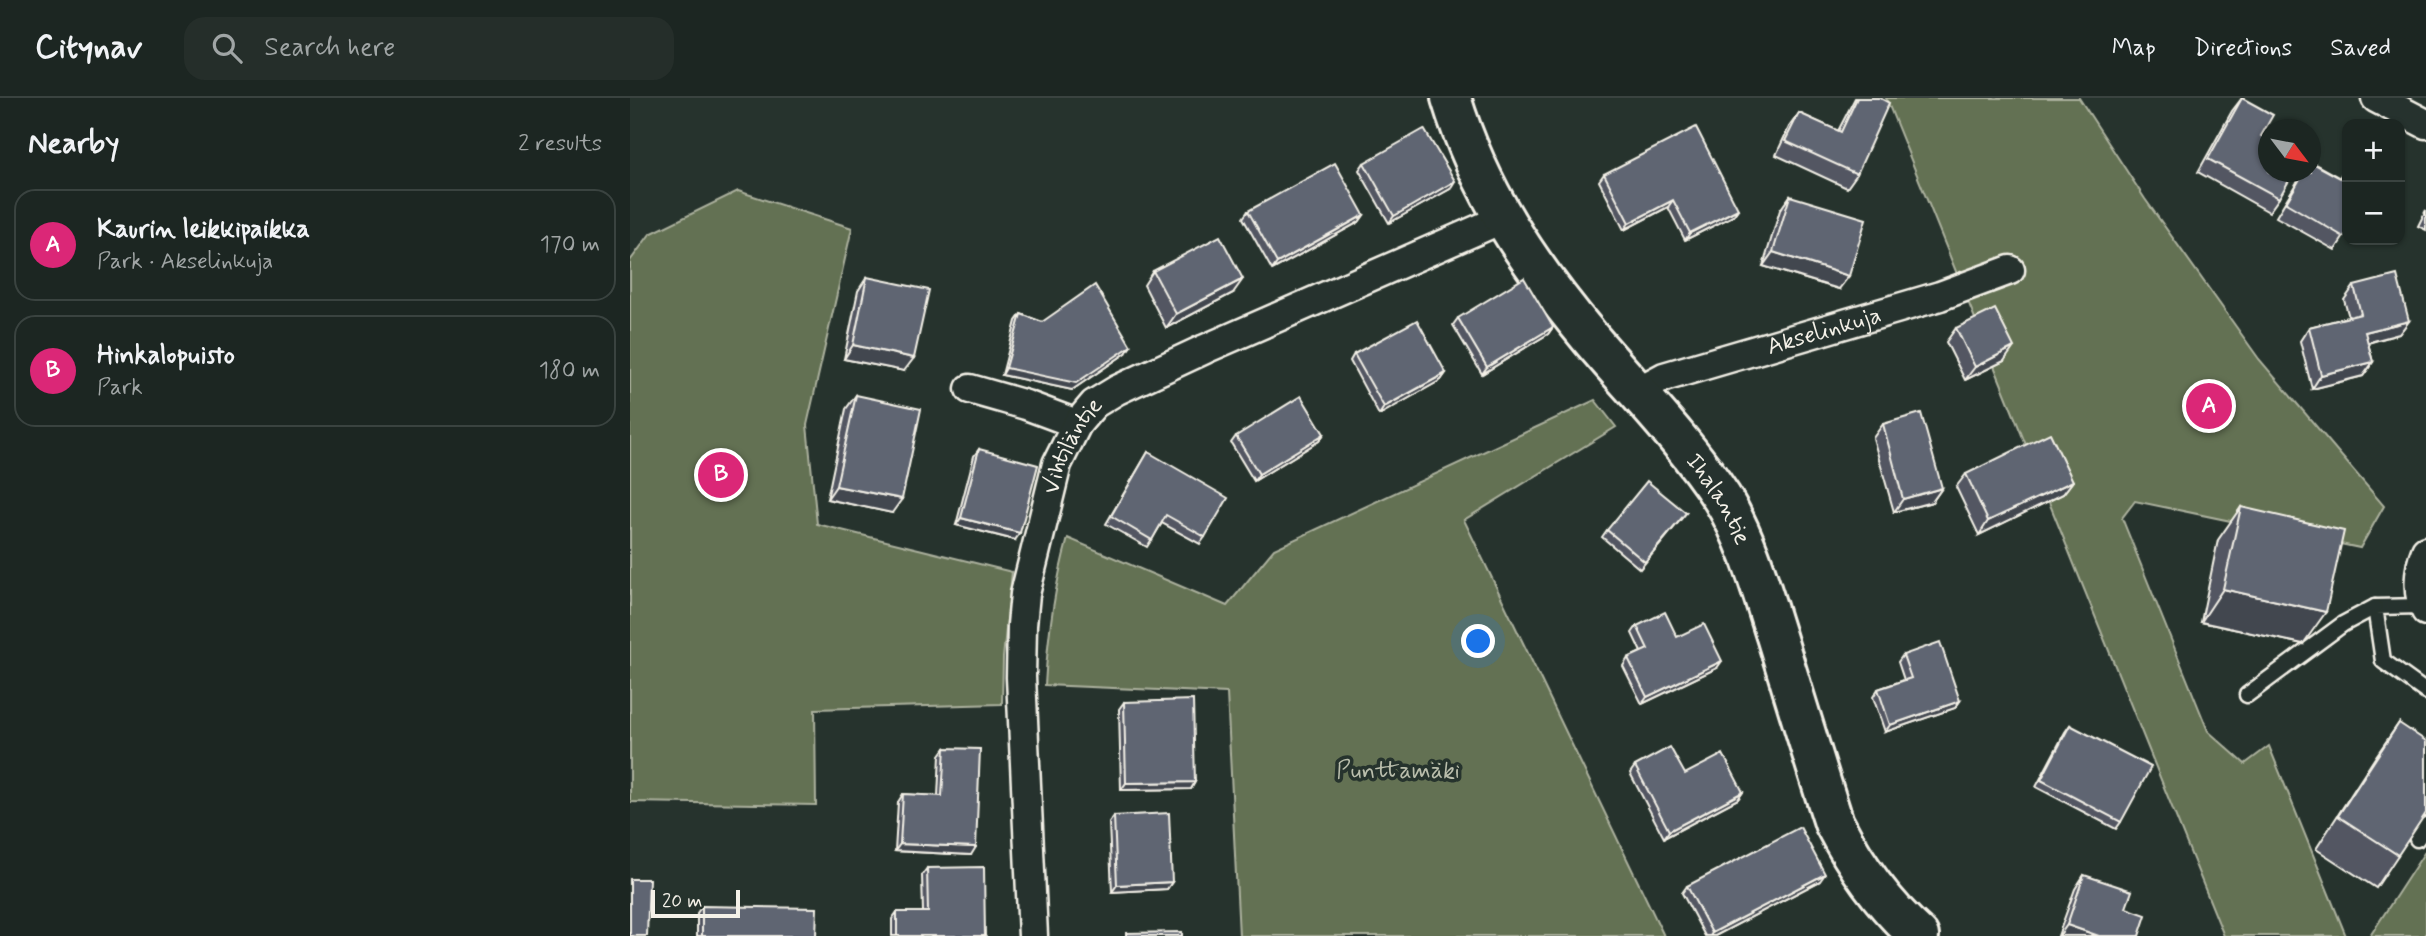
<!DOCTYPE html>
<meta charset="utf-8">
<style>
:root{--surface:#1c2622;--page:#252e2a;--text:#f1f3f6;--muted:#a0a5a5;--line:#3a4340;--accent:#db2777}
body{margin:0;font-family:Mynerve,sans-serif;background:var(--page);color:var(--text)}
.controls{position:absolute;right:21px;top:21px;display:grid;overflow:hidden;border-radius:14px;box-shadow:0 2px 5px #0004}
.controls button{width:63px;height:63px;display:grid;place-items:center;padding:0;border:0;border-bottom:2px solid var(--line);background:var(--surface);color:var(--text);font:35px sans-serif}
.compass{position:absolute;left:1628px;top:21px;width:63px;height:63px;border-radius:50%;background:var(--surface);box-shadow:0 2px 5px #0004;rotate:122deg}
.scale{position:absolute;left:21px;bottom:18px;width:89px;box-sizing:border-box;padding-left:7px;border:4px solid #f4f1e8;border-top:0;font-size:19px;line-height:24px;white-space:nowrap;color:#f4f1e8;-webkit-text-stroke:5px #26332d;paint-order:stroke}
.you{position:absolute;left:849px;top:544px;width:24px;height:24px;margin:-18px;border:5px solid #fff;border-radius:50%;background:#1a73e8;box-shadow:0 0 0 10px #1a73e833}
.badge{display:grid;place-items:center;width:46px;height:46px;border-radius:50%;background:var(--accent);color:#fff;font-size:23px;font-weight:700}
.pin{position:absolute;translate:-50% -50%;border:4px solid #fff;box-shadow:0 2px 7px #0006}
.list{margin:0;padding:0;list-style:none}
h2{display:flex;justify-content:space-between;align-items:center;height:91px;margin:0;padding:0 28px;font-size:30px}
h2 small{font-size:23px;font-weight:400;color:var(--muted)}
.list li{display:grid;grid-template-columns:46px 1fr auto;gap:21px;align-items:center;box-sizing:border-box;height:112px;margin:0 14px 14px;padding:0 14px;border:2px solid var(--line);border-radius:21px}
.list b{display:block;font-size:26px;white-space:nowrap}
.list p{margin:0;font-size:23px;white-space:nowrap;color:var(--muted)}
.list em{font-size:23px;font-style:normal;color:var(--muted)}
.icon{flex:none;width:38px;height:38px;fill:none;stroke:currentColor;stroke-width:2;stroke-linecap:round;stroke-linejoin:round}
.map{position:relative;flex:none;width:1796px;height:838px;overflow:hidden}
header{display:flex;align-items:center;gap:42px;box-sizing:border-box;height:98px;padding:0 35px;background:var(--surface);border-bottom:2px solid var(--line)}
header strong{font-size:33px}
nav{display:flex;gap:38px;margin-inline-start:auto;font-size:24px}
.search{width:490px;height:63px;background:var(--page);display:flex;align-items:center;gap:18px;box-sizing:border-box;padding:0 24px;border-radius:21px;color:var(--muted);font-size:26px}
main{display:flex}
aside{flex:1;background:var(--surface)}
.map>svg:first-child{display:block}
.green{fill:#637153;stroke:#acb19e;stroke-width:2}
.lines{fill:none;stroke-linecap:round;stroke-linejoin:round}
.lane-casing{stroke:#f4f1e8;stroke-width:19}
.street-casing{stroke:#f4f1e8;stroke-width:33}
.secondary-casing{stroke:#f4f1e8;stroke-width:44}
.lane{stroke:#26332d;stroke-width:14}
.street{stroke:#26332d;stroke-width:28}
.secondary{stroke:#26332d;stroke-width:38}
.wall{fill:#525762;stroke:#f4f1e8;stroke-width:2}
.shaded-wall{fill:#424750;stroke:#f4f1e8;stroke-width:2}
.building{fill:#5f6572;stroke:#f4f1e8;stroke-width:2}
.labels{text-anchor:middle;stroke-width:7;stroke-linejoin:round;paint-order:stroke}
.street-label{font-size:24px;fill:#f4f1e8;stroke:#26332d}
.park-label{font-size:24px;fill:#babeac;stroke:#26332d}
</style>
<header>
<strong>Citynav</strong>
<div class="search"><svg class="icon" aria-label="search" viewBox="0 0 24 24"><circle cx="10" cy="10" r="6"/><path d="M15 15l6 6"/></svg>Search here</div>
<nav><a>Map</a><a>Directions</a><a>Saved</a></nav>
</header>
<main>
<aside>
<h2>Nearby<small>2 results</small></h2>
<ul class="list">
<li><span class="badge">A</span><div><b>Kaurin leikkipaikka</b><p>Park · Akselinkuja</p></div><em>170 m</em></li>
<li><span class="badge">B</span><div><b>Hinkalopuisto</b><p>Park</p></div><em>180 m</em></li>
</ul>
</aside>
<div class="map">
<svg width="1796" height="838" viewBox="0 0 1796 838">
<rect width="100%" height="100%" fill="#26332d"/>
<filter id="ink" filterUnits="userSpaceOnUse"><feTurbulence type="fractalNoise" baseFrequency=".0143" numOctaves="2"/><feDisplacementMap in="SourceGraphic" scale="14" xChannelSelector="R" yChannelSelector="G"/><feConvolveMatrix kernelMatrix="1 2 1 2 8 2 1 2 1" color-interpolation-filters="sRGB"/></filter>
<g filter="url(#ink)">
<g class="green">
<path d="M1256,0H1449L1515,101L1629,261L1754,408L1730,450L1505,403L1492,420L1578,633L1615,666L1639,648L1716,838H1594Z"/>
<path d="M108,93L222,130L177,327L187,426L382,474L373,560L372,606L185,611L186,707L0,704V163L20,136Z"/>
<path d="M965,302L986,329L834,422L1034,838H609L597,595L415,587C418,535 424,490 438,440L597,508L644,451Z"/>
<path d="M1796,752V838H1740Z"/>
</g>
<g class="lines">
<defs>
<g id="lane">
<path d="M1793,508L1745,509L1753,563L1796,594"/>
<path d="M1617,597L1713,526L1745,509"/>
<path d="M1787,741L1796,727"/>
</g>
<g id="street">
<path d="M1746,0L1796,26"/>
<path d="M340,291L396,307L447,326"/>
<path id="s1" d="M1008,293L1034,279L1310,198L1380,172"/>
<path d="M1796,453C1789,470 1786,496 1796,513"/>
<path id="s2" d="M403,838L391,579L392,527L395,496L427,366L447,326L464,306L487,292L575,251L872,121"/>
</g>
<g id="secondary">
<path id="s3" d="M821,0C849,93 899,167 961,241C1005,293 1054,342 1092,400C1118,442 1131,491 1146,538C1165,600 1184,663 1204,725C1226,768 1253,806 1289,838"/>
</g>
</defs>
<use href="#lane" class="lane-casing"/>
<use href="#street" class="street-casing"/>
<use href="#secondary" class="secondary-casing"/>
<use href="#lane" class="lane"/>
<use href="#street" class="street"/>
<use href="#secondary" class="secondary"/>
</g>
<g class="wall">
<path d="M1225,0H1250L1227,76L1217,90L1146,57L1159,29L1169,15L1208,33Z"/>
<path d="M1612,0L1649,100L1639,114L1568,74L1602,13Z"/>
<path d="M734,65L820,91L759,125L729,72Z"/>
<path d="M1717,67V134L1705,152L1646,119L1673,74L1709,80Z"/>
<path d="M974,76L1108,111L1103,118L1055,142L1038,109L994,132L969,83Z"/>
<path d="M1160,98L1209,191L1133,168L1150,112Z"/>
<path d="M1796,112V132L1788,128Z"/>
<path d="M618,113L734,117L729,124L642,172L613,120Z"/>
<path d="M523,173L603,195L536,230L514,187Z"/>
<path d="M237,179L274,273L214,261L228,193Z"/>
<path d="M1724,188L1779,223L1769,236L1738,245L1743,264L1733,278L1682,291L1670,243L1679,229L1719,219L1714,202Z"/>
<path d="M391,216L496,255L442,292L372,277L386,223Z"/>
<path d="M828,220L923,229L918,236L852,276L823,227Z"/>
<path d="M1326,230L1374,263L1335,282L1316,244Z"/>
<path d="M724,256L816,275L811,282L749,317L720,263Z"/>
<path d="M226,297L262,415L197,401L216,311Z"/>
<path d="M1253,326L1312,390L1302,404L1264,414L1243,340Z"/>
<path d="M694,336L689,343L624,383L601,345L606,338Z"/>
<path d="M349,351L385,442L326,427L344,358Z"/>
<path d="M518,354L575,439L570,446L532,425L517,449L476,426Z"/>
<path d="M1336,376L1443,383L1433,396L1349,437L1326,389Z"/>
<path d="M1611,409L1673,546L1571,524L1588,442Z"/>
<path d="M1056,415L1010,471L972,439L977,432Z"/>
<path d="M1007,528L1047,539L1087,570L1012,606L993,568L998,560L1011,554L1002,535Z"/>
<path d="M1273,557L1330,603L1325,610L1255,634L1243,599L1248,591L1274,582L1268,564Z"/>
<path d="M494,604L565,684L561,691L491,692L489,611Z"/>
<path d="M1769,625L1768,757L1746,790L1686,751L1746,658Z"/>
<path d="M1440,627L1491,724L1486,731L1406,689L1435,634Z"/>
<path d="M315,650L341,757L265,753L268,704L273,696L308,698L310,657Z"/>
<path d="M1005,668L1055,676L1113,694L1108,701L1034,740L1000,675Z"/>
<path d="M484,718L542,784L537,791L482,794L479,725Z"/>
<path d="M297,770L355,838H262V821L267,814H293L292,777Z"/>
<path d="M1454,777L1496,810L1509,838H1428L1445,791Z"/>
<path d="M1190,783L1085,838H1075L1052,795L1057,788Z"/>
<path d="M72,808L186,838H67V815Z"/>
</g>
<g class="shaded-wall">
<path d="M825,83L820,91L759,125L764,118Z"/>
<path d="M1043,102L1038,109L994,132L999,125Z"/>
<path d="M1108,111L1103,118L1055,142L1060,135Z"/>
<path d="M734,117L729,124L642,172L647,165Z"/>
<path d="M1143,154L1219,178L1209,191L1133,168Z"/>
<path d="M613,181L603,195L536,230L546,216Z"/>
<path d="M1779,223L1769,236L1725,248L1735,234Z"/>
<path d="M923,229L918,236L852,276L857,269Z"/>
<path d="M223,247L284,260L274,273L214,261Z"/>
<path d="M501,248L496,255L442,292L372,277L376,270Z"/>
<path d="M1384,249L1374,263L1335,282L1345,269Z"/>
<path d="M1743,264L1733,278L1682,291L1691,277Z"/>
<path d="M816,275L811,282L749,317L754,309Z"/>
<path d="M694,336L689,343L624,383L629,376Z"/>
<path d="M1443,383L1433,396L1349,437L1358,423Z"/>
<path d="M206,388L272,401L262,415L197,401Z"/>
<path d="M1312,390L1302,404L1264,414L1273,401Z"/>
<path d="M331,420L390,435L385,442L326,427Z"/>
<path d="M1593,491L1696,514L1673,546L1571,524Z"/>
<path d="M1092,563L1087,570L1012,606L1017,599Z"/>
<path d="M1330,603L1325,610L1255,634L1260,627Z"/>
<path d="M565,684L561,691L491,692L496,685Z"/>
<path d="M1113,694L1108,701L1034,740L1039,733Z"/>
<path d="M270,746L346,749L341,757L265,753Z"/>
<path d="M1195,776L1190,783L1085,838H1080L1082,835Z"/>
<path d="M542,784L537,791L482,794L487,787Z"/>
<path d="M1437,827L1469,838H1429Z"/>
</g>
<g class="building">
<path d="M1227,0H1250L1259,5L1227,76L1155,43L1169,15L1211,34Z"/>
<path d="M1612,0L1643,17L1631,38L1639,43V74H1664L1649,100L1578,61Z"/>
<path d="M1066,29L1108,111L1060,135L1043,102L999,125L974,76Z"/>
<path d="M794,31L825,83L764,118L734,65Z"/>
<path d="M1681,64L1710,80L1717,68V134L1714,139L1656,105L1674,74H1681Z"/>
<path d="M705,65L734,117L647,165L618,113Z"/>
<path d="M1160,98L1236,121L1219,178L1143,154Z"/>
<path d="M590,138L613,181L546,216L523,173Z"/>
<path d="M1767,177L1779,223L1735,234L1743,264L1691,277L1679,229L1731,216L1724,188Z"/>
<path d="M237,179L299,192L284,260L223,247Z"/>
<path d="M894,180L923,229L857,269L828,220Z"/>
<path d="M465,187L501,248L446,285L376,270L391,216L412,224Z"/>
<path d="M1365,211L1384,249L1345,269L1326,230Z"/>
<path d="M787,222L816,275L754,309L724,256Z"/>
<path d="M226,297L291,311L272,401L206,388Z"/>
<path d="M671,298L694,336L629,376L606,338Z"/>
<path d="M1291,315L1312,390L1273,401L1253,326Z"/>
<path d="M1420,335L1443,383L1358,423L1336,376Z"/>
<path d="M349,351L408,367L390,435L331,420Z"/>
<path d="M518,354L598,400L575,439L536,417L522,442L481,418Z"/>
<path d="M1017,383L1056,415L1015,464L977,432Z"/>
<path d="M1611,409L1714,433L1696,514L1593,491Z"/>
<path d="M1035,514L1047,539L1074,526L1092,563L1017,599L998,560L1018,551L1007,528Z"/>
<path d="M1310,544L1330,603L1260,627L1248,591L1281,580L1273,557Z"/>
<path d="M563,602L565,684L496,685L494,604Z"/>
<path d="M1769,625L1796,643V715L1768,757L1708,718Z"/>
<path d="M1440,627L1521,669L1491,724L1411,682Z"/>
<path d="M1040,649L1055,676L1093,656L1113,694L1039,733L1005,668Z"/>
<path d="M315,650L350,651L346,749L270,746L273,696L312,698Z"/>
<path d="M539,715L542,784L487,787L484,718Z"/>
<path d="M1170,729L1195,776L1082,835L1057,788Z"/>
<path d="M354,769L355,838H267V814H298L297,770Z"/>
<path d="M1454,777L1502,793L1496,810L1516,817L1509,838H1469L1437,827Z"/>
<path d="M0,781H19L17,838H0Z"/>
<path d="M72,808L187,810L186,838H72Z"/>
<path d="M552,834V838H496V835Z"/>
</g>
</g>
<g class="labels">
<g class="street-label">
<text dy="8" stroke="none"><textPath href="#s1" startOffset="196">Akselinkuja</textPath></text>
<text dy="8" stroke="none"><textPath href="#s2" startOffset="499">Vihtiläntie</textPath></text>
<text dy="8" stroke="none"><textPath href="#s3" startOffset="486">Ihalantie</textPath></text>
</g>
<g class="park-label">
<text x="768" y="680">Punttamäki</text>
</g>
</g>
</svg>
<div class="controls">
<button>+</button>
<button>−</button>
</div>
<svg class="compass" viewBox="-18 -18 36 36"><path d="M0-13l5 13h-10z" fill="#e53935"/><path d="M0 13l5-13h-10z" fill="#a0a5a5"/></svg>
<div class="scale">20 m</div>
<div class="you"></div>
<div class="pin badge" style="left:1579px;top:308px">A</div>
<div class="pin badge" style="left:91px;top:377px">B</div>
</div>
</main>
